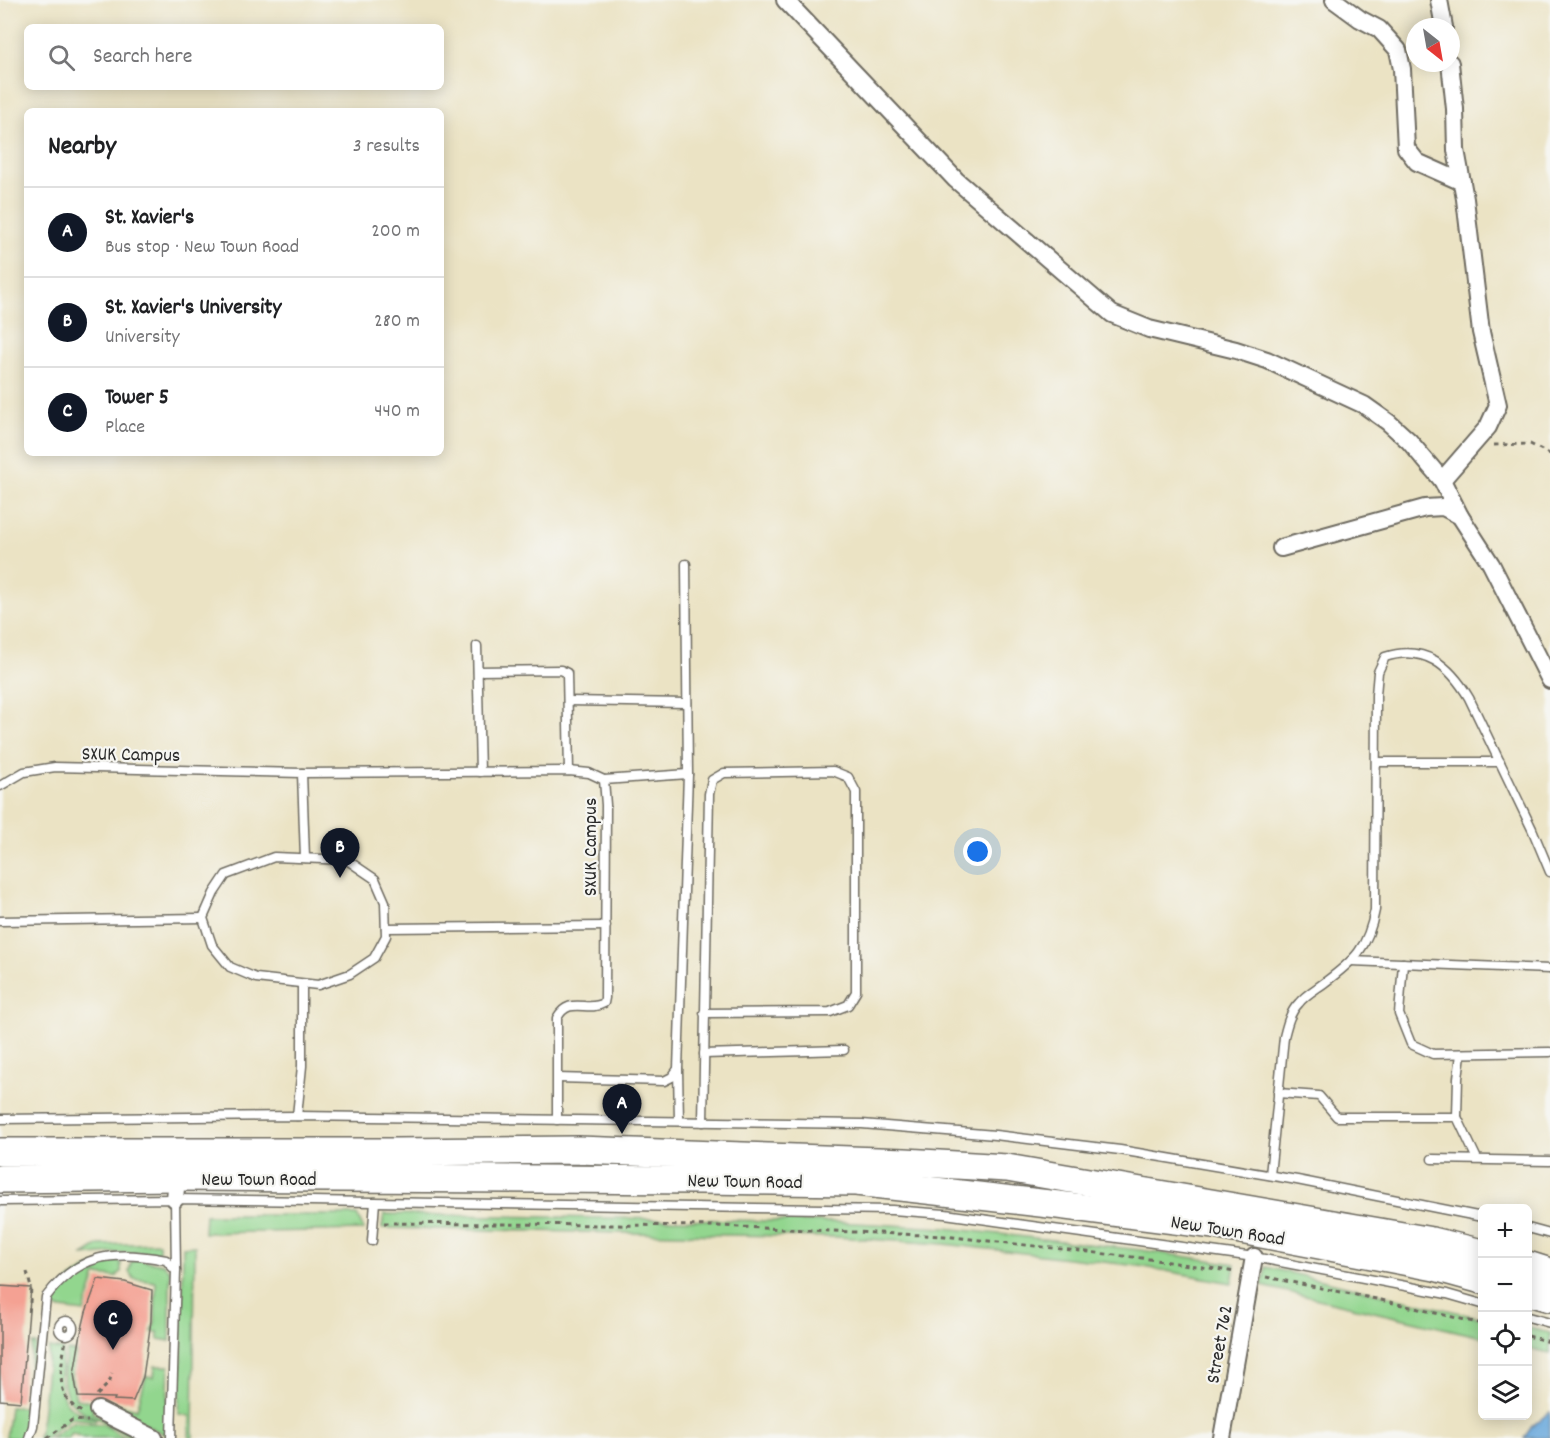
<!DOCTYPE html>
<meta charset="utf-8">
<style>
:root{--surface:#fff;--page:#f6f6f6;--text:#202124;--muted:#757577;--line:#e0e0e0;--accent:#111827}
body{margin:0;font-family:Dekko,sans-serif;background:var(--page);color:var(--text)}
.controls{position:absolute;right:18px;bottom:18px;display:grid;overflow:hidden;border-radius:9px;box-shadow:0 3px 15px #0003}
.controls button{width:54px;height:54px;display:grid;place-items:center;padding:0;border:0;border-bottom:2px solid var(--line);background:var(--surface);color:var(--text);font:30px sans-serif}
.compass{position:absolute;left:1406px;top:18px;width:54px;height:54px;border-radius:50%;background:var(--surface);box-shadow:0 3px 15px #0003;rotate:149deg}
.you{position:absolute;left:978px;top:852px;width:21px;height:21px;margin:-15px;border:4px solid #fff;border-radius:50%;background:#1a73e8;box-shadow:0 0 0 9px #1a73e833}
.badge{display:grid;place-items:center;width:39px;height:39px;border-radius:50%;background:var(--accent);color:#fff;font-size:20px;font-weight:700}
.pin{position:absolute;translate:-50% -50px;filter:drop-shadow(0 2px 3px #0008)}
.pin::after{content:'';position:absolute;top:32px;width:21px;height:18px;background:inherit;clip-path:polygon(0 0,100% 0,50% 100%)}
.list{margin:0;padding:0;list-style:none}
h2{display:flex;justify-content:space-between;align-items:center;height:78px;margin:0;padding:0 24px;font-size:26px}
h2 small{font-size:20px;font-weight:400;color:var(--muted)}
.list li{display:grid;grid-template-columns:39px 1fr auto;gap:18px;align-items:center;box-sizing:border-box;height:90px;padding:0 24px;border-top:2px solid var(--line)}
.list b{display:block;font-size:22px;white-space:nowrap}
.list p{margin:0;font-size:20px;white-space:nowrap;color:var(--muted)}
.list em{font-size:20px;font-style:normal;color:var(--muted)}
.icon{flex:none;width:33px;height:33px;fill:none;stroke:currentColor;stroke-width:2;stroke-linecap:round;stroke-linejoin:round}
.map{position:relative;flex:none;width:1550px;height:1438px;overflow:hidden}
.search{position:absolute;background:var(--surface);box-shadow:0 3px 15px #0003;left:24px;top:24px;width:420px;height:66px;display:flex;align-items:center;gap:15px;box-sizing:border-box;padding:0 21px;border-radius:9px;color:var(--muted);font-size:22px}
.panel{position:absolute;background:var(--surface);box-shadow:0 3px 15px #0003;left:24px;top:108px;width:420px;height:348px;border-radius:9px}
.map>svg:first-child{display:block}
.green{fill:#92d68e;stroke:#5e805c;stroke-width:1.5}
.water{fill:#69a8dc;stroke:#4a6a84;stroke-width:1.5}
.building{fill:#f4a193}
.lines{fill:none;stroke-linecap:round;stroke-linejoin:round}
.lane-casing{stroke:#6e6b61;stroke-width:11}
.street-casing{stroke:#6e6b61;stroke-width:20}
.primary-casing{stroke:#6e6b61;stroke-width:30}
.path{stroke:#6e6b61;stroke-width:3;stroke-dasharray:4.5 4.5;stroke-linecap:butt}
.lane{stroke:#fff;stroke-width:8}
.street{stroke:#fff;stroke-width:16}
.primary{stroke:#fff;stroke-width:27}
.labels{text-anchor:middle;stroke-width:4.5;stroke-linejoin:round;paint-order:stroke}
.street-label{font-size:20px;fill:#2b2b2b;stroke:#f6f6f2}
</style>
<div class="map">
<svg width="1550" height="1438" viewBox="0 0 1550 1438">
<rect width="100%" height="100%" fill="#f6f6f2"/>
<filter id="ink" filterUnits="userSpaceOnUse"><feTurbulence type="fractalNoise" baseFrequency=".0167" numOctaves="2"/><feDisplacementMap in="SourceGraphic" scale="12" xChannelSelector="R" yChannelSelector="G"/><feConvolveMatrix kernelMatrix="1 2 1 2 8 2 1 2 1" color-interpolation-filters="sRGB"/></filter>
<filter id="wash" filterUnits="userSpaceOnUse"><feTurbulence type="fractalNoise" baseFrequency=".008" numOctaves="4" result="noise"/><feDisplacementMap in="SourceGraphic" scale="24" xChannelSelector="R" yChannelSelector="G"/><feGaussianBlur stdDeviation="1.35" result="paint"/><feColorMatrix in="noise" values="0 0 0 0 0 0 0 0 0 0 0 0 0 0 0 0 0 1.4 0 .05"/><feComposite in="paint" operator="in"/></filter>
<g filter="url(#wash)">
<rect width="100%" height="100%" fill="#ebe3c4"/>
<g class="green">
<path d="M384,1214L837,1222L945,1228L1141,1250L1235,1264L1232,1283L1139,1266L944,1244L836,1237L382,1228Z"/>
<path d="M205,1215H357L364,1230L204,1233Z"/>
<path d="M159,1243V1252L112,1253L82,1256L99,1245Z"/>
<path d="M195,1246L193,1438H189L190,1416L179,1414L182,1349L183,1247Z"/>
<path d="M117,1259L121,1264V1272L116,1277L96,1275L84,1312L54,1308C61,1277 89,1265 117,1259Z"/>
<path d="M136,1259L164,1264L170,1272V1341L159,1339L158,1332H152L155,1322L156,1282L134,1279L129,1272L131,1263Z"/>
<path d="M1266,1267L1482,1318V1337L1262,1286Z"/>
<path d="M1528,1328L1550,1333V1353L1528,1348Z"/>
<path d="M32,1344H36L29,1423L22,1438H6L10,1407H26Z"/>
<path d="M49,1348L63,1350C61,1369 54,1396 73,1409C80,1414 89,1416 96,1419L95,1421L71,1418L45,1438H38L42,1417Z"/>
<path d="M67,1351L76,1352L71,1376L76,1399L96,1402L92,1412L141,1438C127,1438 119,1430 107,1423C97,1417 82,1414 74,1405C59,1390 63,1370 67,1351Z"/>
<path d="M155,1366H169L166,1435L114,1410L116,1404L137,1409L146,1376L154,1377Z"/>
<path d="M73,1422L103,1424L125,1438H84L72,1433L68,1438H50Z"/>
</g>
<path class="water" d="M1550,1412V1438H1524L1532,1426Z"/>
<g id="blocks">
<g class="building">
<path d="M98,1279L125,1282L152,1290L151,1321L143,1377L133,1401L114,1400L115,1398L78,1397L74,1374L81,1333L86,1312Z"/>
<path d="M0,1286L31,1288L21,1402L0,1400Z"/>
</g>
</g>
</g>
<g filter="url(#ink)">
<use href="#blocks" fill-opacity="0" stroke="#6e6b61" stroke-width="1.5"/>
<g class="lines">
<defs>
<g id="lane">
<path d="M477,646L480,772"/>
<path d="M478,671L561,670L567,673L569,771"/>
<path d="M568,701L687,703"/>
<path d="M1377,762H1500"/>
<path d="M302,773L569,771L589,773L604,780L606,805L605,998L604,1003C587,1013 570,995 557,1018V1120"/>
<path d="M604,780L688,774"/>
<path d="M0,786L24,772L55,767L302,773L305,858"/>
<path d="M274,857L347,860L375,879L385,902L386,936L374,958L350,974L318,985L256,978L230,967L212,945L203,918L214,893L226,875Z"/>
<path d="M0,921L203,918"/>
<path d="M386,928L606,926"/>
<path d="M1351,961L1550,969"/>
<path d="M1403,963L1399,1014L1411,1044L1433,1054L1550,1052"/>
<path d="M704,1054L844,1050"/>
<path d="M1461,1054L1458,1078L1457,1117L1477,1159"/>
<path d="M678,1069L679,1121"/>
<path d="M558,1078L664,1081L672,1077L678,1069L688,774L686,564"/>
<path d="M1278,1093L1319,1096L1337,1117H1457"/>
<path d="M297,1116L302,1066V985"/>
<path d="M0,1119L297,1116L862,1124L995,1135L1120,1150L1297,1180L1482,1217"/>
<path d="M703,1122L709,794L712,780L724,773L833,771L848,777L856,792V992L848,1005L830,1012L704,1013"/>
<path d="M1432,1159L1550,1161"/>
<path d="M1270,1175L1284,1037C1287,1025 1290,1012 1299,1003C1305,995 1316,989 1324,983C1355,960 1368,948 1375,910L1376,695L1378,672L1385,657C1425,644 1450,666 1469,698L1532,829L1550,872"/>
<path d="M0,1201L175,1199L892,1210L945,1214L1254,1257L1447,1294L1482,1304"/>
<path d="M1528,1228L1550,1234"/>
<path d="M372,1241L375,1202"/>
<path d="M1528,1317L1550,1323"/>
<circle cx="66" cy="1328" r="7"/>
<path d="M29,1438L33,1426L46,1297C79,1253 114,1250 166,1260L176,1271"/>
<path d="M171,1438L176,1271L175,1199"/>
</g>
<g id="street">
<path d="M785,0L956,180L1112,314L1149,329L1236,350L1267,360L1364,405L1388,422L1409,441L1442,480L1460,516"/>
<path d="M1334,0L1360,19L1379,29L1398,50L1402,69L1406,148L1417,162L1462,182"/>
<path d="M1439,0L1444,27"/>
<path d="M1442,480L1488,427L1498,405L1481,332L1465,199L1456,150L1455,109L1450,63"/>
<path d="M1281,548L1425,508L1443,507L1460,516L1491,564L1550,680"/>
<path d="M175,1199L177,1177"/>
<path d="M98,1410L154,1438"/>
<path d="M1222,1438L1254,1257"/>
</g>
<g id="primary">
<path d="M0,1152H396L578,1150L905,1162L1007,1168L1432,1241L1482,1253"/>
<path d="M0,1179L177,1177L701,1180L856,1182L1058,1205L1214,1225L1435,1267L1482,1280"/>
<path d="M1528,1265L1550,1272"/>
<path d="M1528,1292L1550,1298"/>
</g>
</defs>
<use href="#lane" class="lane-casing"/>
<use href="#street" class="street-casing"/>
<use href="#primary" class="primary-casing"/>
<g class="path">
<path d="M1494,445L1530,444L1550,454"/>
<path d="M384,1223L718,1226L945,1236L1142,1258L1236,1272"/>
<path d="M27,1272L31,1288L29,1316"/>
<path d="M1266,1277L1381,1300L1482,1324"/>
<path d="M72,1330L81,1333"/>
<path d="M67,1334C62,1364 51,1397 84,1413"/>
<path d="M1528,1336L1550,1342"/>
<path d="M97,1395L109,1383L112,1373"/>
<path d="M47,1438L72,1420L88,1421"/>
</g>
<use href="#lane" class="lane"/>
<use href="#street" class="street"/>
<use href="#primary" class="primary"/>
</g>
</g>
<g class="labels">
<g class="street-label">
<text transform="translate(131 753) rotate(1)" y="7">SXUK Campus</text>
<text transform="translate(589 847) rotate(-90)" y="7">SXUK Campus</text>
<text x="259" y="1185">New Town Road</text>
<text transform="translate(745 1180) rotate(1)" y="7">New Town Road</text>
<text transform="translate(1228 1229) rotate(9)" y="7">New Town Road</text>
<text transform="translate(1218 1344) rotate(-80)" y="7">Street 762</text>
</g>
</g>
</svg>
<div class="controls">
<button>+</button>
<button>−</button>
<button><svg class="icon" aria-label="locate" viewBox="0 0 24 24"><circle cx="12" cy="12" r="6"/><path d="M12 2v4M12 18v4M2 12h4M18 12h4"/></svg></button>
<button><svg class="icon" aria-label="layers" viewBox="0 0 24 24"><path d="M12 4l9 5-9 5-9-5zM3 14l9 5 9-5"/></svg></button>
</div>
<svg class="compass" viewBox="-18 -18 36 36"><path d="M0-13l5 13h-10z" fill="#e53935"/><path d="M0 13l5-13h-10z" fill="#757577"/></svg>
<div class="you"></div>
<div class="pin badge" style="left:622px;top:1134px">A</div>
<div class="pin badge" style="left:340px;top:878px">B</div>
<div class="pin badge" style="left:113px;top:1350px">C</div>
<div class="search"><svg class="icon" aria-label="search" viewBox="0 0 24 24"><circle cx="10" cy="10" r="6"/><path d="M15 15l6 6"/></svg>Search here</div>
<section class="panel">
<h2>Nearby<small>3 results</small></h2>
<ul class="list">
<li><span class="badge">A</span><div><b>St. Xavier's</b><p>Bus stop · New Town Road</p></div><em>200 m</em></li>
<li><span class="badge">B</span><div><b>St. Xavier's University</b><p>University</p></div><em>280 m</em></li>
<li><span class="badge">C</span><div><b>Tower 5</b><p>Place</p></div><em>440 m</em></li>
</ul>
</section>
</div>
